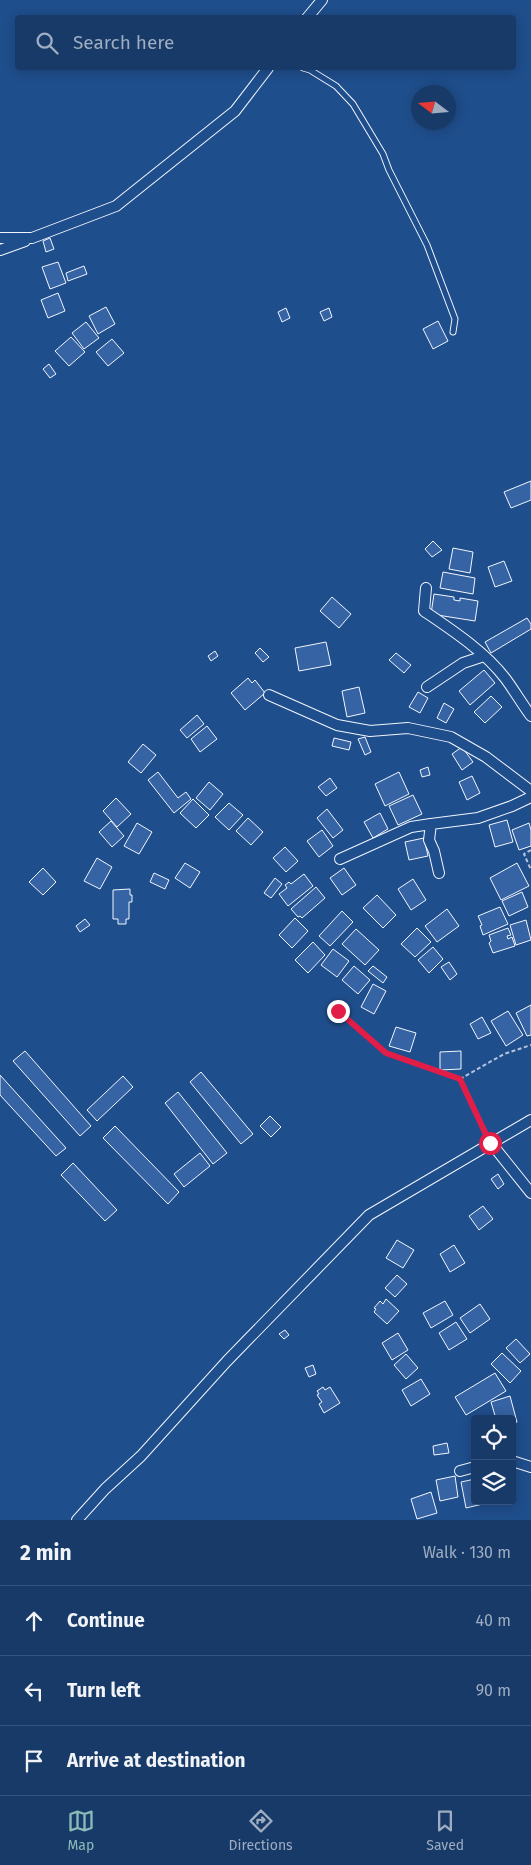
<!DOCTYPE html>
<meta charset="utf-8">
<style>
:root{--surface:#173a69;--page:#20416f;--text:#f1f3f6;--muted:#9eadc0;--line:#36547d;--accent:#8bbbb9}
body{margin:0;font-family:"Fira Sans",sans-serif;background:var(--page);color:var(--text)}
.controls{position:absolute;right:15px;bottom:15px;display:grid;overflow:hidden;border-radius:5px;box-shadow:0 2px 12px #0003}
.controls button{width:45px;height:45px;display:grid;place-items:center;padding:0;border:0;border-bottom:1px solid var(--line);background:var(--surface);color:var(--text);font:25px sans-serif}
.compass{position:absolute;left:411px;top:85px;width:45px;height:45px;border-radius:50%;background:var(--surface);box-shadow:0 2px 12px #0003;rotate:286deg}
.stop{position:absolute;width:15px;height:15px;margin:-11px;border:4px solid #e11d48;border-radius:50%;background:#fff}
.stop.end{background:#e11d48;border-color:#fff;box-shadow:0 1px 5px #0008}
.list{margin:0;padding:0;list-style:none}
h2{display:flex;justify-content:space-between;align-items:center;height:65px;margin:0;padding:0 20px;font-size:21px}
h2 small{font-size:16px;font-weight:400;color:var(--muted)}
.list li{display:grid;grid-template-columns:32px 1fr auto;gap:15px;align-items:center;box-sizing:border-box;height:70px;padding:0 20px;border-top:1px solid var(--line)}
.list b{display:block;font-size:19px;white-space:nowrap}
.list em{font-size:16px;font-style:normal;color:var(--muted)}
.icon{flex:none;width:28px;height:28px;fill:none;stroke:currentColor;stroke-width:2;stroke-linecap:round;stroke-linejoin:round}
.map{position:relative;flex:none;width:531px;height:1520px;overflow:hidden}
.search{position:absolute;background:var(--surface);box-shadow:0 2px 12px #0003;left:15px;right:15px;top:15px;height:55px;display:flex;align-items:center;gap:12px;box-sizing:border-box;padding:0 18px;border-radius:5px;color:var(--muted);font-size:19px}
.sheet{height:275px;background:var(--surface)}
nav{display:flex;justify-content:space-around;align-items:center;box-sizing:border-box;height:70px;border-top:1px solid var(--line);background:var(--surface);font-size:14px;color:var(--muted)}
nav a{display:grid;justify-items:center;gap:2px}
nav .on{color:var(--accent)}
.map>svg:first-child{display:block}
.building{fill:#3563a3;stroke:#f2f6ff}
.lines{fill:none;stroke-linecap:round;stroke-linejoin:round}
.lane-casing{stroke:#f2f6ff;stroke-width:7}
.street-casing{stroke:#f2f6ff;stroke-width:12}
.path{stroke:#b3c4dc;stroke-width:2;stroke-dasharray:4 2.5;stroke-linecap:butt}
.lane{stroke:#1f4e8c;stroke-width:5}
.street{stroke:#1f4e8c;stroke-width:10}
.route{stroke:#e11d48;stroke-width:6}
</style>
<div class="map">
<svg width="531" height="1520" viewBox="0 0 531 1520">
<rect width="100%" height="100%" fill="#1f4e8c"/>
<g class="building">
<path d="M50,238L54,249L46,252L43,241Z"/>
<path d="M58,262L66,283L50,289L42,267Z"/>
<path d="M84,266L87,274L68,281L66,273Z"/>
<path d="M58,293L65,311L48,318L41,300Z"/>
<path d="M106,307L115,324L98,334L89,316Z"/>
<path d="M286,308L290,318L282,322L278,312Z"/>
<path d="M329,308L332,317L324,321L320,312Z"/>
<path d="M438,321L448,341L433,349L423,329Z"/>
<path d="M86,322L99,338L84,349L72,333Z"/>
<path d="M71,337L85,352L69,366L55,351Z"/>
<path d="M112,339L124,353L108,366L96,352Z"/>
<path d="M49,364L56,374L50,378L43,369Z"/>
<path d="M531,481V500L511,508L504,492Z"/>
<path d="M433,541L442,550L432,557L425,549Z"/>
<path d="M453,548L473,552L470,573L449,569Z"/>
<path d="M504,561L512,581L495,587L488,567Z"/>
<path d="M443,572L475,578L473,594L440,588Z"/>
<path d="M434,594L454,597V600L460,601V598L478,601L475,621L431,614Z"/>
<path d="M332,597L351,614L339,628L320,611Z"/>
<path d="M527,618L531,624V629L491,653L485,642Z"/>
<path d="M326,642L331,665L299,671L295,648Z"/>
<path d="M260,648L269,657L263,662L255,653Z"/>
<path d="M215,651L218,656L211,661L208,656Z"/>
<path d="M396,653L411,665L404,673L389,660Z"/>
<path d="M484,670L495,683L470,705L459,691Z"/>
<path d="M248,678L252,683L255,680L265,693L245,710L231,693Z"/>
<path d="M359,687L365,713L347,717L342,691Z"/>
<path d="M418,692L428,698L420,713L409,707Z"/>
<path d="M491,696L502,707L485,723L474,712Z"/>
<path d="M444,703L454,709L446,723L437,718Z"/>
<path d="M197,715L204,724L187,738L180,730Z"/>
<path d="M207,726L217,739L200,752L191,739Z"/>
<path d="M365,737L371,752L365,755L358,739Z"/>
<path d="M334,738L351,742L349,750L332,746Z"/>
<path d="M143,744L156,755L141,773L128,762Z"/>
<path d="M462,747L473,762L462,770L452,754Z"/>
<path d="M428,767L430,775L422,777L420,770Z"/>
<path d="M158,772L178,798L186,792L191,799L174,813L148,780Z"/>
<path d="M399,772L409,794L385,806L375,784Z"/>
<path d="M472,776L480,793L467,800L459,782Z"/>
<path d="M330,778L337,788L326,796L318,787Z"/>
<path d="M209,782L223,794L210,810L196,798Z"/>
<path d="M413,795L422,814L398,825L389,806Z"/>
<path d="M116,798L131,814L117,827L103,811Z"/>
<path d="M193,799L209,815L196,828L180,813Z"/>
<path d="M229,803L243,815L229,830L215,817Z"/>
<path d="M327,809L343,830L333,838L317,818Z"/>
<path d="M380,813L388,829L373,838L364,822Z"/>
<path d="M248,818L263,832L251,845L236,831Z"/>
<path d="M507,820L513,842L495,847L489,825Z"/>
<path d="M111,821L124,836L112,847L99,832Z"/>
<path d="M137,823L152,832L139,854L124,846Z"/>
<path d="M529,823L531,830V846L519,850L512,830Z"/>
<path d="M322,830L333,846L319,857L307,841Z"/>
<path d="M424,838L428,856L409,860L405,842Z"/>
<path d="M285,847L298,861L286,872L273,858Z"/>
<path d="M97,858L112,867L100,889L84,881Z"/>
<path d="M185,863L200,872L190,888L175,878Z"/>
<path d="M517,863L529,886L501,900L490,878Z"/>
<path d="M43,868L56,882L43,895L29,882Z"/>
<path d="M344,868L356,885L342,895L330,878Z"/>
<path d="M154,873L169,880L165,889L150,882Z"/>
<path d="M304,874L313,886L288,906L279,894L287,888L285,885L289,882L291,884Z"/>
<path d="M275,878L282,884L271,898L264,893Z"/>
<path d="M413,879L426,900L411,910L398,889Z"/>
<path d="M316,887L325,898L302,918L300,916L298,917L291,909Z"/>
<path d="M130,889V895H132V902H129V919H126V924H118V919H113V890Z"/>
<path d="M522,892L528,907L509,916L502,901Z"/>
<path d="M377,895L396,915L383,928L363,908Z"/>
<path d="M500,907L508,924L483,935L480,926L482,925L478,916Z"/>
<path d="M447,909L459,926L437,942L425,926Z"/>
<path d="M342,911L353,922L330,946L319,936Z"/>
<path d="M295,918L308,931L292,948L279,935Z"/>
<path d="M85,919L90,925L80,932L76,926Z"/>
<path d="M526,920L531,940L516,945L510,925Z"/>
<path d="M417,928L431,942L415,957L401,944Z"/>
<path d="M508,928L511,935L507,936L508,939L512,937L515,946L493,953L489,943L491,941L489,935Z"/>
<path d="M356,929L379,950L365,965L342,944Z"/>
<path d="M313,942L325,955L308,973L295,960Z"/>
<path d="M433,947L443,959L429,973L418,960Z"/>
<path d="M333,949L349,961L337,977L321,965Z"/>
<path d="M449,962L457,974L450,980L441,967Z"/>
<path d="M354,966L370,980L358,994L342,980Z"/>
<path d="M373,966L387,977L383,983L368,971Z"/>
<path d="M373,984L386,991L374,1014L361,1007Z"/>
<path d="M531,1005V1035L527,1036L516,1013Z"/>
<path d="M508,1011L523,1035L506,1046L491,1021Z"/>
<path d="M482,1017L491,1033L478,1039L470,1024Z"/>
<path d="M396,1027L416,1033L410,1052L389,1046Z"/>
<path d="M25,1051L91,1126L80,1136L13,1061Z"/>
<path d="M461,1051V1069L440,1070V1052Z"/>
<path d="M201,1072L253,1134L241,1144L190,1082Z"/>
<path d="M0,1075L66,1148L56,1156L0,1095Z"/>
<path d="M123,1076L133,1087L97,1121L87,1110Z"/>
<path d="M178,1092L227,1153L213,1164L165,1103Z"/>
<path d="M270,1116L281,1127L271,1137L260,1126Z"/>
<path d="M115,1126L179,1192L168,1204L103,1138Z"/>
<path d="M200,1153L210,1166L184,1187L174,1174Z"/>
<path d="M73,1163L117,1210L105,1221L61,1175Z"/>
<path d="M498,1174L504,1184L498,1189L491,1179Z"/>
<path d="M483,1206L493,1219L479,1230L469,1216Z"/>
<path d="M397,1240L414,1250L403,1268L386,1258Z"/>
<path d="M454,1245L465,1263L450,1272L440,1254Z"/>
<path d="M397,1275L407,1284L395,1297L385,1288Z"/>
<path d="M386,1299L399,1311L387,1324L374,1312L376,1309L374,1308L380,1301L383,1304Z"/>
<path d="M445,1301L453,1315L431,1328L423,1313Z"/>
<path d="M480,1304L490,1319L470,1333L460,1318Z"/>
<path d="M456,1322L467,1339L449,1350L439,1333Z"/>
<path d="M285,1330L289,1335L284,1339L279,1334Z"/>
<path d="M398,1333L408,1350L392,1360L382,1343Z"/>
<path d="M516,1339L530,1354L520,1363L506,1348Z"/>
<path d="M502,1353L521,1371L510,1383L491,1364Z"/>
<path d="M406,1354L418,1368L406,1379L394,1365Z"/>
<path d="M313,1365L316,1374L309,1377L305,1368Z"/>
<path d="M495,1373L506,1391L466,1415L455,1397Z"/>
<path d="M421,1379L430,1394L411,1406L402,1390Z"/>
<path d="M323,1387L325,1390L330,1387L340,1403L324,1413L319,1404L322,1402L317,1395L319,1394L317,1391Z"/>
<path d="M510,1396L517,1422L512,1424V1419H496L491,1402Z"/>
<path d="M447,1443L449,1453L434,1455L433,1446Z"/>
<path d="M455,1476L458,1497L440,1501L436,1480Z"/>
<path d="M475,1479V1501H487V1503L466,1508L461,1482Z"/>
<path d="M431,1492L437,1513L417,1519L411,1499Z"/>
</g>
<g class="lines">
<defs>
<path id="lane" d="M303,68L310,70L336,86L353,104L383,154L389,170L427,245L455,319L453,332"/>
<g id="street">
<path d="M307,18L322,0"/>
<path d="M0,238H32L116,206L235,111L268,68"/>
<path d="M0,250L25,241"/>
<path d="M426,588L424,611C452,630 484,651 505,678C514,690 522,704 531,716"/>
<path d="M427,687L463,663L484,656"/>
<path d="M269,695L337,725L370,731L408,728L451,737L486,757L531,791"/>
<path d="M340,859L411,827L431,824"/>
<path d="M439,873L434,851L429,840L431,824L478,818L512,806L531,797"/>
<path d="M491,1143L531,1193"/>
<path d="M512,1461L531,1467"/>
<path d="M460,1471L475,1467"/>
<path d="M77,1520L105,1489L141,1456L227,1361L369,1215L531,1120"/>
</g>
</defs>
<use href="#lane" class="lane-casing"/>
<use href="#street" class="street-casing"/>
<g class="path">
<path d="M531,850L524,854L531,870"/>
<path d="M338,1011L386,1053L460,1079L486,1134"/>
<path d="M460,1079L504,1054L531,1045"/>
</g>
<use href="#lane" class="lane"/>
<use href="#street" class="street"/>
</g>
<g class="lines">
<path class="route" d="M338,1011L386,1053L460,1079L490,1143"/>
</g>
</svg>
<div class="controls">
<button><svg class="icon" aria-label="locate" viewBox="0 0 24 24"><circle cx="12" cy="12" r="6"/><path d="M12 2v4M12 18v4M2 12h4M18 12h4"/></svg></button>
<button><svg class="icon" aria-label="layers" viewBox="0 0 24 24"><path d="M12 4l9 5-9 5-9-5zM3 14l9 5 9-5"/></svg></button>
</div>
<svg class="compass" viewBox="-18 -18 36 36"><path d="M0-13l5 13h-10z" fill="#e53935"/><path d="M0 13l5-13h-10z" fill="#9eadc0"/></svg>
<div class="stop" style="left:490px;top:1143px"></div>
<div class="stop end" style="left:338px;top:1011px"></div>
<div class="search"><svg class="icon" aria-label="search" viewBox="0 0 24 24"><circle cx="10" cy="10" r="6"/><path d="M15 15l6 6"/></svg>Search here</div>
</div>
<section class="sheet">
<h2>2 min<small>Walk · 130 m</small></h2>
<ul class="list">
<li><svg class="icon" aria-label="ahead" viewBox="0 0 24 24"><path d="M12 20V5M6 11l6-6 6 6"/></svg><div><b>Continue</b></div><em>40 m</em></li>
<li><svg class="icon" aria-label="left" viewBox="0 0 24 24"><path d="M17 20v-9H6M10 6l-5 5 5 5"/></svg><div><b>Turn left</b></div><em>90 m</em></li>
<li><svg class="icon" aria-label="arrive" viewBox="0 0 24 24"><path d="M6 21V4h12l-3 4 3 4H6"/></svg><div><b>Arrive at destination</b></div></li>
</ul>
</section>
<nav>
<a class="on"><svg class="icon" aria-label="map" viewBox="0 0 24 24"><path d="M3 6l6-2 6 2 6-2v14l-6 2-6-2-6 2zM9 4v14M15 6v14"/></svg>Map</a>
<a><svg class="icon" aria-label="directions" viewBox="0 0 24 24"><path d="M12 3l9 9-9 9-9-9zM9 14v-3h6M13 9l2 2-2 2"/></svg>Directions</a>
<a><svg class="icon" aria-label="saved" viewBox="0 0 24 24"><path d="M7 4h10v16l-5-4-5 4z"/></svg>Saved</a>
</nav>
